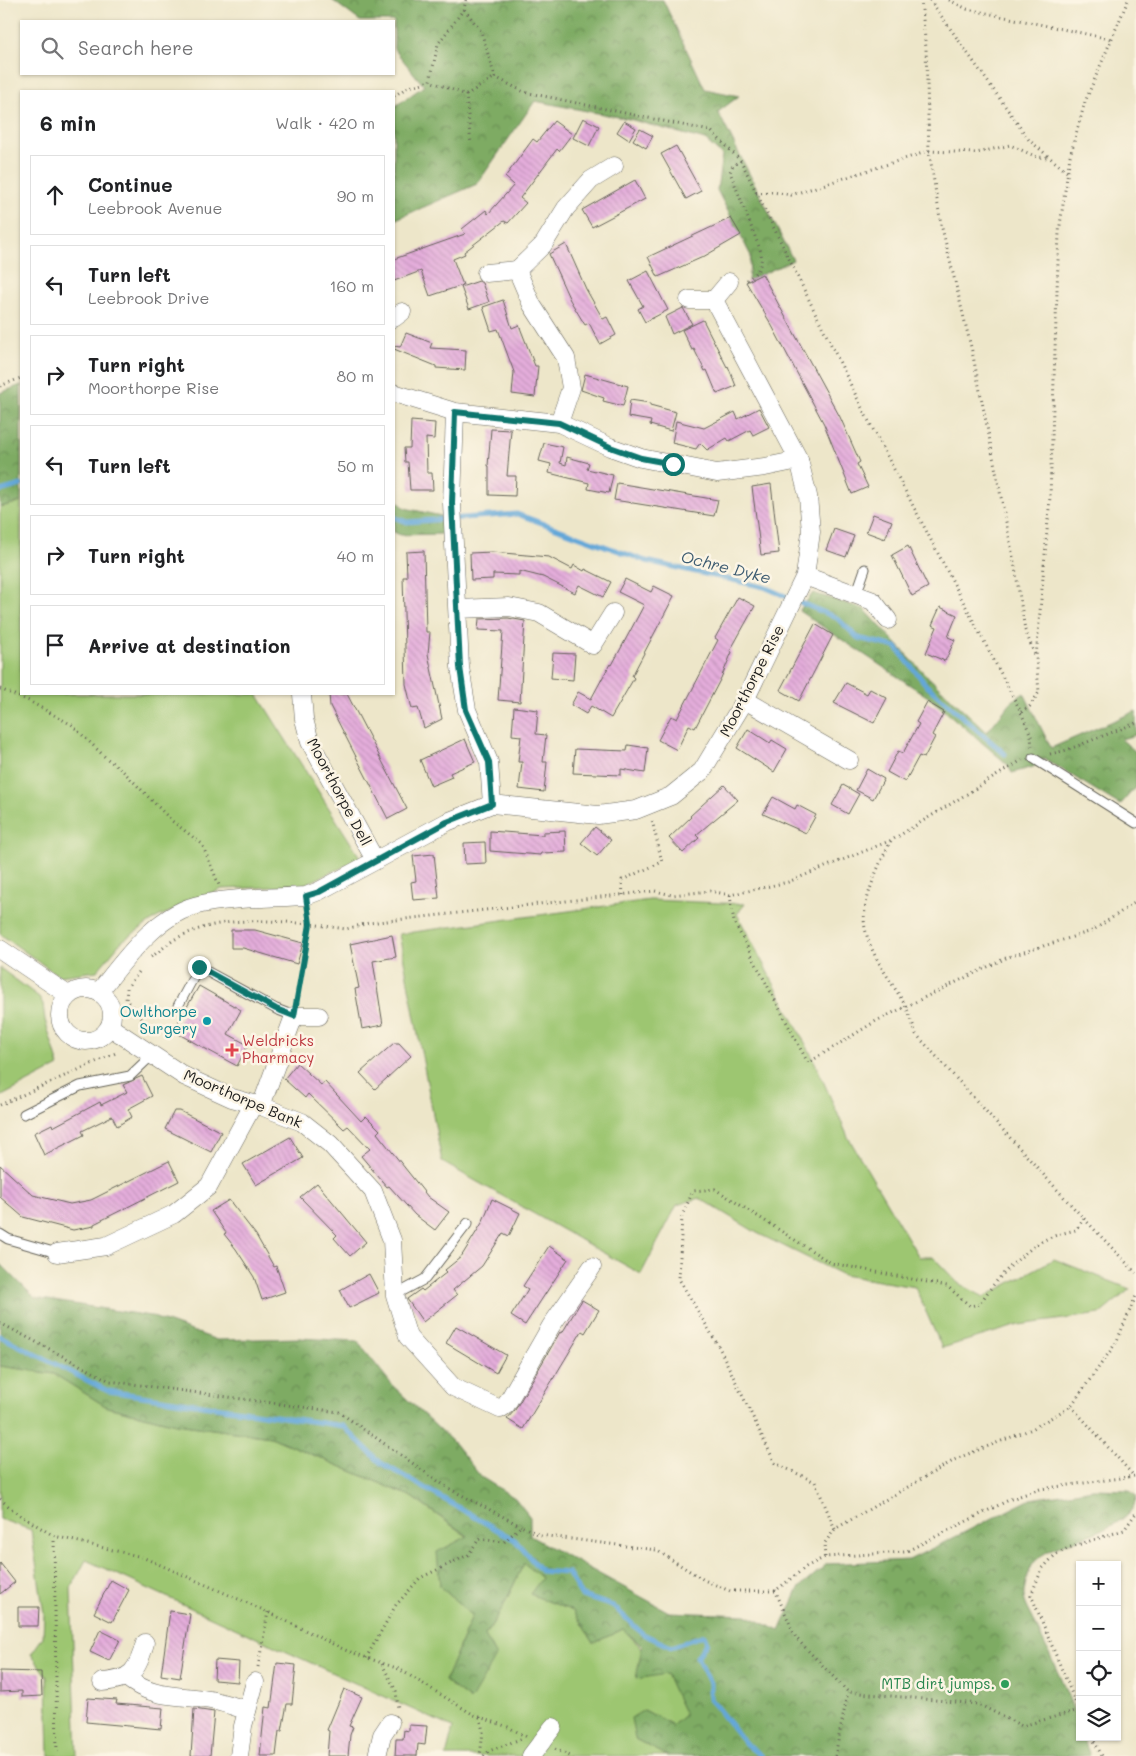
<!DOCTYPE html>
<meta charset="utf-8">
<style>
:root{--surface:#fff;--page:#f2f2f2;--text:#202124;--muted:#757577;--line:#e0e0e0}
body{margin:0;font-family:Mali,sans-serif;background:var(--page);color:var(--text)}
.controls{position:absolute;right:15px;bottom:15px;display:grid;overflow:hidden;border-radius:0px;box-shadow:0 1px 4px #0004}
.controls button{width:45px;height:45px;display:grid;place-items:center;padding:0;border:0;border-bottom:1px solid var(--line);background:var(--surface);color:var(--text);font:25px sans-serif}
.stop{position:absolute;width:15px;height:15px;margin:-11px;border:4px solid #0f766e;border-radius:50%;background:#fff}
.stop.end{background:#0f766e;border-color:#fff;box-shadow:0 1px 5px #0008}
.list{margin:0;padding:0;list-style:none}
h2{display:flex;justify-content:space-between;align-items:center;height:65px;margin:0;padding:0 20px;font-size:21px}
h2 small{font-size:16px;font-weight:400;color:var(--muted)}
.list li{display:grid;grid-template-columns:32px 1fr auto;gap:15px;align-items:center;box-sizing:border-box;height:80px;margin:0 10px 10px;padding:0 10px;border:1px solid var(--line);border-radius:0px}
.list b{display:block;font-size:19px;white-space:nowrap}
.list p{margin:0;font-size:16px;white-space:nowrap;color:var(--muted)}
.list em{font-size:16px;font-style:normal;color:var(--muted)}
.icon{flex:none;width:28px;height:28px;fill:none;stroke:currentColor;stroke-width:2;stroke-linecap:round;stroke-linejoin:round}
.map{position:relative;flex:none;width:1136px;height:1756px;overflow:hidden}
.search{position:absolute;background:var(--surface);box-shadow:0 1px 4px #0004;left:20px;top:20px;width:375px;height:55px;display:flex;align-items:center;gap:12px;box-sizing:border-box;padding:0 18px;border-radius:0px;color:var(--muted);font-size:19px}
.panel{position:absolute;background:var(--surface);box-shadow:0 1px 4px #0004;left:20px;top:90px;width:375px;height:605px;border-radius:0px}
.map>svg:first-child{display:block}
.green{fill:#9dc671;stroke:#5c7146}
.forest{fill:url(#forest-crowns);stroke:#4d6440}
.lines{fill:none;stroke-linecap:round;stroke-linejoin:round}
.stream{stroke:#63a7d8;stroke-width:5}
.building{fill:url(#building-back-hatch)}
.lane-casing{stroke:#656359;stroke-width:11}
.street-casing{stroke:#656359;stroke-width:19}
.path{stroke:#656359;stroke-width:3;stroke-dasharray:1 4;stroke-linecap:butt}
.lane{stroke:#fff;stroke-width:9}
.street{stroke:#fff;stroke-width:18}
.route{stroke:#0f766e;stroke-width:6}
.culture-dot{fill:#0f9aa8;stroke:#fcf5e5;stroke-width:2}
.health-dot{fill:#e0444e;stroke:#fcf5e5;stroke-width:2}
.leisure-dot{fill:#2e9e5b;stroke:#fcf5e5;stroke-width:2}
.labels{text-anchor:middle;stroke-width:5;stroke-linejoin:round;paint-order:stroke}
.street-label{font-size:15px;fill:#1c1c1c;stroke:#fcf5e5}
.culture-label{font-size:15px;fill:#0d838f;stroke:#fcf5e5;text-anchor:end}
.health-label{font-size:15px;fill:#be3a42;stroke:#fcf5e5;text-anchor:start}
.leisure-label{font-size:15px;fill:#27864d;stroke:#fcf5e5;text-anchor:end}
.water-label{font-size:16px;font-style:italic;fill:#3c5b71;stroke:#fcf5e5}
</style>
<div class="map">
<svg width="1136" height="1756" viewBox="0 0 1136 1756">
<defs>
<pattern id="forest-crowns" width="20" height="18" patternUnits="userSpaceOnUse" patternTransform="scale(1.25)"><rect width="20" height="18" fill="#7eab63"/><path d="M2 6a3 3 0 1 1 6 0M12 15a3 3 0 1 1 6 0" fill="none" stroke="#668a51"/></pattern>
<pattern id="building-back-hatch" width="6" height="6" patternUnits="userSpaceOnUse" patternTransform="scale(1.25)"><rect width="6" height="6" fill="#e4addb"/><path d="M-1 5l2 2M0 0l6 6M5-1l2 2" fill="none" stroke="#c394bb"/></pattern>
</defs>
<rect width="100%" height="100%" fill="#fcf5e5"/>
<filter id="ink" filterUnits="userSpaceOnUse"><feTurbulence type="fractalNoise" baseFrequency=".02" numOctaves="2"/><feDisplacementMap in="SourceGraphic" scale="10" xChannelSelector="R" yChannelSelector="G"/><feConvolveMatrix kernelMatrix="1 2 1 2 8 2 1 2 1" color-interpolation-filters="sRGB"/></filter>
<filter id="wash" filterUnits="userSpaceOnUse"><feTurbulence type="fractalNoise" baseFrequency=".0096" numOctaves="4" result="noise"/><feDisplacementMap in="SourceGraphic" scale="20" xChannelSelector="R" yChannelSelector="G"/><feGaussianBlur stdDeviation="1.12" result="paint"/><feColorMatrix in="noise" values="0 0 0 0 0 0 0 0 0 0 0 0 0 0 0 0 0 1.4 0 .05"/><feComposite in="paint" operator="in"/></filter>
<g filter="url(#wash)">
<rect width="100%" height="100%" fill="#ede6c9"/>
<g class="green">
<path d="M21,502V694H257L361,859L301,886L222,889L158,917L122,941L97,971L59,976L0,934V507Z"/>
<path d="M650,900L745,904L737,914L812,1056L848,1137L919,1257H933L958,1283L984,1297L1054,1259L1130,1289L1100,1314L1019,1325L942,1348L915,1287L843,1275L757,1233L699,1198L677,1205L641,1274L442,1162L399,934Z"/>
<path d="M0,968L39,997L43,1004L45,1020L59,1066L0,1097Z"/>
<path d="M0,1366L54,1374L107,1407L176,1424L271,1437L410,1496L468,1537L440,1586L472,1616L445,1681L471,1700L485,1635L501,1611L524,1563L543,1578L530,1594L573,1611L594,1643L623,1629L666,1673L685,1715L673,1725L644,1710L635,1739L668,1756H446L453,1728L86,1560L71,1588L77,1756H49L47,1677L31,1654L43,1637L44,1614L31,1530L0,1519Z"/>
</g>
<g class="forest">
<path d="M332,0H663L705,89L739,96L718,112L793,260L748,281L751,256L717,190L722,155L705,140L629,119L535,101L477,184L394,220V107L424,86L394,49V21H360Z"/>
<path d="M21,385V502L0,507V393Z"/>
<path d="M394,498L405,508L441,516L443,534L400,535L394,532Z"/>
<path d="M813,593L864,609L923,672L987,732L1011,702L1024,693L1051,748L1136,711V735L1121,739L1136,752V787L1120,805L1045,759L1033,767L1012,773L1007,764L931,699L799,611Z"/>
<path d="M0,1263L35,1298L150,1316L217,1340L299,1338L357,1341L393,1386L454,1443L481,1477L515,1498L530,1517V1536L669,1612L746,1615L780,1631L799,1588L827,1564L909,1560L1031,1499L1093,1489L1130,1490L1136,1496C1136,1534 1051,1537 1033,1564C1029,1570 1023,1590 1024,1597C1025,1605 1031,1614 1034,1621C1045,1646 1080,1714 1080,1737H1083L1090,1756H668L635,1739L631,1718L644,1710L673,1725L685,1715L666,1674L636,1679L642,1646L623,1629L594,1643L573,1611L530,1594L542,1578L524,1563L501,1611L485,1635L496,1657L471,1700L445,1681L472,1616L440,1586L437,1552L468,1536L410,1496L271,1437L176,1424L107,1407L54,1374L0,1366Z"/>
</g>
<g class="lines">
<g class="stream">
<path d="M0,491L21,485"/>
<path d="M394,517L407,522L517,514L646,561L764,587L837,618L858,638L896,647L927,686L1005,754"/>
<path d="M0,1336L108,1391L343,1426L381,1463L515,1540L541,1571L568,1573L582,1596L613,1606L643,1634L671,1647L704,1635L707,1642L697,1657L710,1683V1699L746,1744L761,1756"/>
</g>
</g>
<g id="blocks">
<g class="building">
<path d="M583,118L599,126L589,146L573,138Z"/>
<path d="M554,121L572,134L559,151L557,149L520,198L526,203L508,223L504,221L464,252L465,254L453,259L463,285L430,296L421,271L394,281V259L465,234L462,229L486,210L488,214L514,185L505,177L533,139L537,142Z"/>
<path d="M624,121L636,128L629,140L617,132Z"/>
<path d="M640,129L653,136L646,148L633,140Z"/>
<path d="M676,146L701,191L686,199L661,154Z"/>
<path d="M635,180L645,199L592,227L582,210Z"/>
<path d="M731,218L741,235L703,257L658,277L648,257Z"/>
<path d="M566,244L586,289L603,319L607,317L616,335L600,344L589,323L585,325L570,300L549,254Z"/>
<path d="M648,271L668,310L645,322L638,309L643,306L629,281Z"/>
<path d="M762,274L840,417L860,462L857,464L868,487L852,494L824,424L771,324L746,282Z"/>
<path d="M479,281L482,283L489,302L469,309L461,287Z"/>
<path d="M503,300L512,328L519,325L535,366H538L535,397L512,394L514,372L498,329L491,331L483,307Z"/>
<path d="M683,308L692,324L672,334L665,317Z"/>
<path d="M703,320L727,367L728,366L736,386L717,394L707,370L705,371L694,349L692,350L682,330Z"/>
<path d="M406,333L432,343L430,348L466,350L465,370L436,368V366L394,349V346L400,347Z"/>
<path d="M585,374L628,386L623,406L603,401L604,398L581,390Z"/>
<path d="M630,400L650,403V405L676,412L671,431L650,425L651,421L628,417Z"/>
<path d="M759,408L769,427L753,435L750,430L729,441L727,438L707,450L700,443L696,449L672,443L676,421L704,428L735,412L738,419Z"/>
<path d="M411,421L435,423L434,439L426,438L427,473H432L433,490H410L408,462H405L404,448H410Z"/>
<path d="M491,429L511,430L507,476H516L515,496L489,495V466H488Z"/>
<path d="M544,443L563,447L560,463L566,465L567,457L589,463L587,469L613,475L609,493L588,489L589,483L549,473L551,464L539,461Z"/>
<path d="M617,483L718,500L714,516L614,500Z"/>
<path d="M771,484L779,553L761,555L752,487Z"/>
<path d="M873,514L892,521L885,539L866,532Z"/>
<path d="M834,529L854,536L846,557L826,550Z"/>
<path d="M908,546L928,587L912,596L892,555Z"/>
<path d="M424,551L426,632H430L428,654L442,719L424,728L418,708L412,709L406,684L403,577H407L406,552Z"/>
<path d="M492,552L549,557L572,569L574,565L584,571L585,569L611,582L603,597L579,585L575,593L543,577L519,571V575L493,574V579L471,580L470,553Z"/>
<path d="M625,579L651,592L654,586L674,596L632,676L634,678L611,718L591,706L586,714L571,705L578,692L591,699L610,664L612,665L644,605L618,592Z"/>
<path d="M738,597L755,606L730,651L732,652L721,678L695,728L689,725L677,750L658,740L671,716L677,719L718,640L715,638Z"/>
<path d="M940,607L957,615L948,637L955,640L945,661L926,653L937,627L932,625Z"/>
<path d="M508,618L525,621L520,702L498,700L503,631L478,630L479,619Z"/>
<path d="M815,624L833,635L799,701L780,690Z"/>
<path d="M553,653L575,654L573,680L551,678Z"/>
<path d="M846,683L867,694L870,689L887,698L874,723L834,703Z"/>
<path d="M329,694H347L407,809L388,819L330,706Z"/>
<path d="M927,702L944,712L932,735L935,737L924,758L919,756L905,782L887,772L898,751L903,753L919,724L916,722Z"/>
<path d="M514,707L538,710L536,734L546,735L543,762H547L544,792L519,789L522,762H518L521,736L512,735Z"/>
<path d="M748,729L770,743L772,740L787,749L774,772L737,748Z"/>
<path d="M465,739L475,762L450,773L452,777L431,786L420,760Z"/>
<path d="M628,745L648,748L645,773L621,769V775L573,773L575,749L627,751Z"/>
<path d="M867,769L884,779L873,799L856,790Z"/>
<path d="M724,785L738,800L696,835L699,838L683,853L669,838L691,817L690,816Z"/>
<path d="M843,785L859,794L848,814L832,805Z"/>
<path d="M773,797L795,809L797,805L816,815L806,833L763,814Z"/>
<path d="M595,827L611,840L597,856L581,843Z"/>
<path d="M490,831L543,835V832L565,831L566,852L541,853L540,855L490,851Z"/>
<path d="M485,842L486,863L465,864L464,843Z"/>
<path d="M434,854L439,898L413,900L411,882L416,881L413,856Z"/>
<path d="M231,930H255L303,943L297,964L243,948H231Z"/>
<path d="M392,935L396,957L373,961L383,1025L362,1029L355,989L359,988L350,944Z"/>
<path d="M199,986L241,1010L228,1034L248,1045L237,1066L173,1031Z"/>
<path d="M394,1043H399L411,1056L375,1089L360,1073Z"/>
<path d="M297,1063L321,1085L325,1082L361,1121L366,1116L380,1130L377,1133L428,1197L449,1212L435,1230L415,1215L389,1186L387,1187L361,1156L370,1149L348,1126L344,1129L308,1094L305,1098L284,1079Z"/>
<path d="M142,1076L152,1096L128,1109L132,1117L117,1126L112,1116L82,1131L84,1135L44,1155L34,1133L52,1124L53,1127L100,1102L101,1105L127,1092L123,1085Z"/>
<path d="M174,1111H180L221,1132L211,1152L165,1129Z"/>
<path d="M290,1137L303,1158L256,1185L243,1164Z"/>
<path d="M169,1161L179,1181L94,1224V1226L73,1230L23,1217L0,1197V1165L33,1195L70,1204L91,1200Z"/>
<path d="M317,1183L366,1242L350,1256L334,1238L337,1235L300,1197Z"/>
<path d="M492,1199L520,1213L509,1236L503,1233L482,1266L453,1290L457,1295L423,1322L407,1299L421,1289L423,1291L447,1272L445,1270L461,1257L482,1223Z"/>
<path d="M229,1200L256,1235L274,1267L276,1266L285,1292L262,1300L254,1277L236,1249L224,1234L226,1233L211,1211Z"/>
<path d="M549,1246L568,1259L525,1325L511,1316L528,1289L523,1286Z"/>
<path d="M369,1274L379,1293L349,1308L340,1290Z"/>
<path d="M582,1300L599,1310L585,1333L582,1331L523,1429L507,1419L515,1410L560,1332L562,1333Z"/>
<path d="M456,1326L506,1355L496,1373L446,1343Z"/>
<path d="M0,1563L15,1582L0,1594Z"/>
<path d="M111,1580L129,1590L112,1622L94,1613Z"/>
<path d="M18,1607H39L38,1626H18Z"/>
<path d="M170,1611L190,1614L180,1678L161,1675Z"/>
<path d="M100,1630L120,1640L109,1661L90,1652Z"/>
<path d="M215,1660L239,1662L238,1682L214,1680Z"/>
<path d="M277,1663L296,1665L292,1704H287L282,1731H279L276,1756H260L265,1707L271,1708Z"/>
<path d="M0,1671L41,1672L42,1696L22,1697V1691L0,1692Z"/>
<path d="M344,1689L362,1697L349,1726L353,1727L350,1735L348,1756H327L329,1731L327,1730Z"/>
<path d="M88,1698L117,1700L116,1704L163,1708L161,1729L86,1722Z"/>
<path d="M194,1709L214,1712L210,1756H191Z"/>
<path d="M409,1725L427,1726L425,1745L418,1744L417,1756H395L396,1739H403L404,1730L409,1731Z"/>
</g>
</g>
</g>
<g filter="url(#ink)">
<use href="#blocks" fill-opacity="0" stroke="#656359" stroke-width="1"/>
<g class="lines">
<defs>
<g id="lane">
<path d="M856,595L865,569"/>
<path d="M1033,758L1136,823"/>
<path d="M178,1006L199,967L276,1009L294,1016"/>
<path d="M24,1114L80,1086L130,1076L152,1055"/>
<path d="M0,1234L8,1239L57,1253"/>
<path d="M395,1295L425,1279L468,1223"/>
</g>
<g id="street">
<path d="M486,273L517,270"/>
<path d="M689,300H714"/>
<path d="M394,318L402,312"/>
<path d="M394,393L455,412L559,423L610,447L641,458L717,473L765,467L799,460"/>
<path d="M455,412L452,503L460,667L467,710L489,762L492,804"/>
<path d="M559,423L571,388L566,358L532,305L517,270L543,245L566,208L591,180L614,166"/>
<path d="M805,576L873,601L888,620"/>
<path d="M458,609L509,607L539,613L593,645L613,613"/>
<path d="M302,694L304,719L310,742L375,860"/>
<path d="M745,700L849,760"/>
<path d="M0,949L68,995"/>
<circle cx="86" cy="1015" r="26"/>
<path d="M99,992C125,959 158,912 202,904C236,897 272,898 306,896L319,891L447,822L492,804L598,815L636,810L671,796L702,771L711,756L745,700L805,576L811,532L808,496L799,460L714,300L729,282"/>
<path d="M110,1027L184,1076L232,1098L261,1106L302,1122L330,1144L373,1191L392,1240L395,1295L408,1337L453,1387L500,1409L506,1405L551,1326L592,1267"/>
<path d="M261,1106L294,1016H319"/>
<path d="M57,1253L106,1246L174,1214L209,1186L253,1105"/>
<path d="M126,1677C153,1700 178,1694 210,1700C222,1702 235,1707 247,1710"/>
<path d="M102,1682C132,1680 137,1671 145,1643"/>
<path d="M239,1756L243,1726L255,1682"/>
<path d="M377,1756L382,1735L390,1723"/>
<path d="M531,1756L553,1727"/>
</g>
</defs>
<use href="#lane" class="lane-casing"/>
<use href="#street" class="street-casing"/>
<g class="path">
<path d="M466,0L464,9L481,31L495,77L524,92L711,131L741,161L864,412L1021,712L1031,736L1032,748"/>
<path d="M921,0L926,48L929,151L941,224L972,351L1015,567L1025,630L1035,655"/>
<path d="M930,0L1029,140L1067,172"/>
<path d="M949,0L967,9L1110,39"/>
<path d="M464,9L438,44L430,81L466,95L495,77"/>
<path d="M466,95L471,144"/>
<path d="M394,96L406,88L430,81"/>
<path d="M741,161L733,165L730,172L761,252C763,266 757,273 746,281"/>
<path d="M756,193L773,192L791,195L929,151L977,153L1010,145L1037,157L1050,158"/>
<path d="M0,386L21,378"/>
<path d="M0,689L29,701L72,725L105,757L123,771L172,821L202,844L219,885"/>
<path d="M1021,712L1030,706L1039,692L1036,657L1050,497L1059,232L1070,156L1085,102L1128,0"/>
<path d="M1050,754L1067,750L1136,723"/>
<path d="M891,841C880,861 860,905 865,928C871,957 891,980 905,1005C910,1014 913,1025 916,1034L1072,1206L1136,1273"/>
<path d="M623,895L622,880L662,862L652,820"/>
<path d="M730,895L734,922L808,1063L876,1021L1008,957L1092,931L1136,902"/>
<path d="M309,912L310,924L346,929L369,923L655,891L672,895L710,891L730,895L788,882L892,840L1022,760"/>
<path d="M151,957C160,951 169,942 179,937C223,916 263,920 310,924L297,1000"/>
<path d="M139,972L127,988L126,1000L145,1022L141,1029"/>
<path d="M0,1105L118,1052"/>
<path d="M0,1323L110,1381L339,1412L448,1488L521,1526"/>
<path d="M1071,1406L1134,1476"/>
<path d="M0,1499L18,1514L54,1536L142,1557L268,1612L345,1650L399,1669L474,1715L508,1727L527,1737"/>
<path d="M835,1529L815,1482L775,1463L719,1347L679,1279L682,1216L693,1191L715,1189L831,1263L947,1286L970,1306L980,1304C992,1283 1016,1259 1036,1245C1047,1237 1063,1233 1076,1230L1084,1218"/>
<path d="M54,1536L57,1756"/>
<path d="M825,1557L824,1544L835,1529L958,1458L1032,1429L1071,1406L1116,1343L1136,1296"/>
<path d="M775,1590L796,1638L848,1692L978,1704L1022,1726L1079,1710"/>
<path d="M366,1658L396,1605L420,1578L468,1555L479,1539L504,1542L521,1526L540,1535L656,1550L704,1580L730,1591H775L806,1567L825,1557L905,1552L1011,1499L1040,1489L1135,1476"/>
<path d="M382,1664L396,1691L398,1709"/>
<path d="M258,1667L268,1612"/>
<path d="M1079,1711L1031,1595L1042,1569L1055,1555L1068,1548L1124,1530L1136,1513"/>
<path d="M480,1717L483,1732L480,1756"/>
<path d="M1092,1737L1102,1756"/>
<path d="M555,1749L570,1756"/>
<path d="M484,1756L489,1751L523,1738"/>
<path d="M835,1756L848,1692"/>
</g>
<use href="#lane" class="lane"/>
<use href="#street" class="street"/>
</g>
</g>
<g class="lines" filter="url(#ink)">
<path class="route" d="M199,967L276,1009L294,1016L310,924L306,896L319,892L447,822L492,804L489,762L466,710L460,667L452,503L455,412L559,423L610,447L641,458L673,464"/>
</g>
<circle class="culture-dot" cx="207" cy="1021" r="5"/>
<path class="health-dot" d="M229.5 1042.5h5v5h5v5h-5v5h-5v-5h-5v-5h5z"/>
<circle class="leisure-dot" cx="1005" cy="1684" r="5"/>
<g class="labels">
<g class="street-label">
<text transform="translate(752 681) rotate(-63)" y="5">Moorthorpe Rise</text>
<text transform="translate(339 792) rotate(62)" y="5">Moorthorpe Dell</text>
<text transform="translate(243 1099) rotate(23)" y="5">Moorthorpe Bank</text>
</g>
<g class="culture-label">
<text x="197" y="1017">Owlthorpe<tspan x="197" dy="17">Surgery</tspan></text>
</g>
<g class="health-label">
<text x="242" y="1046">Weldricks<tspan x="242" dy="17">Pharmacy</tspan></text>
</g>
<g class="leisure-label">
<text x="995" y="1689">MTB dirt jumps.</text>
</g>
<g class="water-label">
<text transform="translate(726 567) rotate(14)" y="6">Ochre Dyke</text>
</g>
</g>
</svg>
<div class="controls">
<button>+</button>
<button>−</button>
<button><svg class="icon" aria-label="locate" viewBox="0 0 24 24"><circle cx="12" cy="12" r="6"/><path d="M12 2v4M12 18v4M2 12h4M18 12h4"/></svg></button>
<button><svg class="icon" aria-label="layers" viewBox="0 0 24 24"><path d="M12 4l9 5-9 5-9-5zM3 14l9 5 9-5"/></svg></button>
</div>
<div class="stop" style="left:673px;top:464px"></div>
<div class="stop end" style="left:199px;top:967px"></div>
<div class="search"><svg class="icon" aria-label="search" viewBox="0 0 24 24"><circle cx="10" cy="10" r="6"/><path d="M15 15l6 6"/></svg>Search here</div>
<section class="panel">
<h2>6 min<small>Walk · 420 m</small></h2>
<ul class="list">
<li><svg class="icon" aria-label="ahead" viewBox="0 0 24 24"><path d="M12 20V5M6 11l6-6 6 6"/></svg><div><b>Continue</b><p>Leebrook Avenue</p></div><em>90 m</em></li>
<li><svg class="icon" aria-label="left" viewBox="0 0 24 24"><path d="M17 20v-9H6M10 6l-5 5 5 5"/></svg><div><b>Turn left</b><p>Leebrook Drive</p></div><em>160 m</em></li>
<li><svg class="icon" aria-label="right" viewBox="0 0 24 24"><path d="M7 20v-9h11M14 6l5 5-5 5"/></svg><div><b>Turn right</b><p>Moorthorpe Rise</p></div><em>80 m</em></li>
<li><svg class="icon" aria-label="left" viewBox="0 0 24 24"><path d="M17 20v-9H6M10 6l-5 5 5 5"/></svg><div><b>Turn left</b></div><em>50 m</em></li>
<li><svg class="icon" aria-label="right" viewBox="0 0 24 24"><path d="M7 20v-9h11M14 6l5 5-5 5"/></svg><div><b>Turn right</b></div><em>40 m</em></li>
<li><svg class="icon" aria-label="arrive" viewBox="0 0 24 24"><path d="M6 21V4h12l-3 4 3 4H6"/></svg><div><b>Arrive at destination</b></div></li>
</ul>
</section>
</div>
